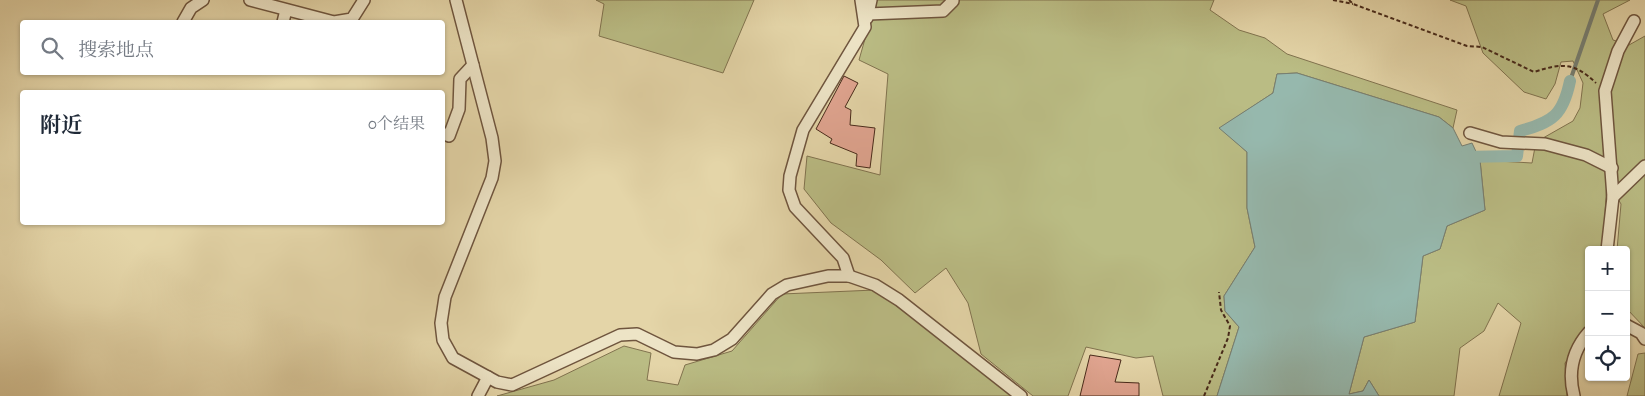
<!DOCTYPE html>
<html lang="zh">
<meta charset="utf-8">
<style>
:root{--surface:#fff;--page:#f2f2f3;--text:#1f2937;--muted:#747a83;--line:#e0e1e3}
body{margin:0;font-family:"IM FELL Great Primer","Noto Serif SC",serif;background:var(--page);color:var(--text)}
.controls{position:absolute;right:15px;bottom:15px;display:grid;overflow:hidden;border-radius:5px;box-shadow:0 1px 4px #0004}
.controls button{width:45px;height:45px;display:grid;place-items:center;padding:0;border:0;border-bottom:1px solid var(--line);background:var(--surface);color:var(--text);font:25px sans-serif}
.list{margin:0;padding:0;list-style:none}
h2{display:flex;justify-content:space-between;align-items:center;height:65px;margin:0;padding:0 20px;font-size:21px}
h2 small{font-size:16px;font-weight:400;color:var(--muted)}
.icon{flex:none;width:28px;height:28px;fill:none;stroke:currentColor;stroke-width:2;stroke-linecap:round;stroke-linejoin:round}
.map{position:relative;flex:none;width:1645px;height:396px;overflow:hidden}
.search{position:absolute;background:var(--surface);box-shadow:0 1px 4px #0004;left:20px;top:20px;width:425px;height:55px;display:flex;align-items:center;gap:12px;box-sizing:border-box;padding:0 18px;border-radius:5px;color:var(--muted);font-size:19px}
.panel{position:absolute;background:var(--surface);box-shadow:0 1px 4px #0004;left:20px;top:90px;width:425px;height:135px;border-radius:5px}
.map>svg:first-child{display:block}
.green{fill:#babc84;stroke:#81734f}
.water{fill:#96b8ad;stroke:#777f72}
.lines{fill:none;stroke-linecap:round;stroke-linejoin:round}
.stream{stroke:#777f72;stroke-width:4}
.canal{stroke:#96b8ad;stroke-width:12}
.building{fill:#e1a591;stroke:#482a1a}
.minor-casing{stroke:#6f553e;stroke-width:14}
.path{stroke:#482a1a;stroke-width:2;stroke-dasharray:4 2.5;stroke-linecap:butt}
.minor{stroke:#ede4c6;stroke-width:11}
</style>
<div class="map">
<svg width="1645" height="396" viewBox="0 0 1645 396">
<rect width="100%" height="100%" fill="#e4d5a8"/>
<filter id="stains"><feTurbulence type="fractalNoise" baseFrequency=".004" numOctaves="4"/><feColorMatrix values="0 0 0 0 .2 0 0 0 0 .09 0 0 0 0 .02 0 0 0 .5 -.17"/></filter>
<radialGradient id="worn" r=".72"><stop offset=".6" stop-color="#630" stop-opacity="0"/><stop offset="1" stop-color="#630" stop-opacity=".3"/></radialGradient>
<g class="green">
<path d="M596,0H754L723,73L599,36L604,4Z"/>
<path d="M876,0H1214L1210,10L1239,30L1265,38L1287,54L1457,110L1453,128L1439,117L1297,73L1277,74L1273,93L1220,128L1247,152V208L1255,247L1224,296L1225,311L1239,327L1217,396H1163L1153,356L1136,358L1086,347L1068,396H1033L981,354L968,303L946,268L915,293L881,260L831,223L804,189L807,156L880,175L888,74L859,60Z"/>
<path d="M1450,0H1630L1603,14L1613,40L1629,45L1645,36V328L1626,308V250H1617L1621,204L1607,180L1603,250H1589V331L1565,363L1567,396H1499L1521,323L1498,303L1484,331L1460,348L1454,396H1379L1369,380L1363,391L1349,394L1364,337L1415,322L1423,256L1440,249L1447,226L1485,210L1480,160L1532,163L1536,142L1573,121L1580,108L1583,83L1573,61L1561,62L1555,84L1546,99L1524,92L1483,53L1466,6Z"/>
<path d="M875,290L981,369L1013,396H497L554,380L624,346L651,353L647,380L678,385L685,365L732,351L782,294Z"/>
<path d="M1645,353V396H1627L1638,354Z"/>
</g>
<path class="water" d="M1297,73L1439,117L1453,128L1462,146L1472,143L1480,160L1485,210L1447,226L1440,249L1423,256L1415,322L1364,337L1349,394L1363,391L1369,380L1379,396H1217L1239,327L1225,311L1224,296L1255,247L1247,208V152L1219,128L1273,93L1277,74Z"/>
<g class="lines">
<path class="stream" d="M1570,81L1598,0"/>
<path class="canal" d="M1462,157L1517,156L1520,131C1553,122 1563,115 1570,81"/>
</g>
<g class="building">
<path d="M844,76L858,83L845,107L851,110L850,125L875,128L870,168L856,166L857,154L830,143L832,139L816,129Z"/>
<path d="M1090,355L1121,360L1115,382L1139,383V396H1080Z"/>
</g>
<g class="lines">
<defs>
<g id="minor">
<path d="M250,0L334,22L352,19L364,0"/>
<path d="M456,0L492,138L495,161L492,178L445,297L441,323L443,340L453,358L497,382L512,385L620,335L637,334L674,352L697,354L714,350L732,339L772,294L787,285L828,276H849L875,285L899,300L1021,396"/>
<path d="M868,14L943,11L953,1"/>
<path d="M867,18L871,0"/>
<path d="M183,22L191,8L203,0"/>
<path d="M283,22L286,10"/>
<path d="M442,133L449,136L459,109L460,79L473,65"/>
<path d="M1470,133L1501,142L1545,144L1586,155L1612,168"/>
<path d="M1613,197L1645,166"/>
<path d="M1607,250L1613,197L1605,91L1618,51L1634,21"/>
<path d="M849,276L843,258L795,207L789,190L790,176L803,130L865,27L861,0"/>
<path d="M1626,325L1641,333L1645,339"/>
<path d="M478,396L488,377"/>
<path d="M1574,396C1568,373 1572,351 1589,332"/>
</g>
</defs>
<use href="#minor" class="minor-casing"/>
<g class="path">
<path d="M1333,0L1353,4"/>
<path d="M1349,0L1353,4L1467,46L1482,47L1534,72C1562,63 1574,62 1596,83"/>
<path d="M1204,396L1228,338L1230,326L1221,310L1219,292"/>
</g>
<use href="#minor" class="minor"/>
</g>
<rect width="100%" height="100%" filter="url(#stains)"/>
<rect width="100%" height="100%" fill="url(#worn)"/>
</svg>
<div class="controls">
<button>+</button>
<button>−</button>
<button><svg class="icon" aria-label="locate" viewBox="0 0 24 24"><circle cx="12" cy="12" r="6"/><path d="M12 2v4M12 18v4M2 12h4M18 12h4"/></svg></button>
</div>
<div class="search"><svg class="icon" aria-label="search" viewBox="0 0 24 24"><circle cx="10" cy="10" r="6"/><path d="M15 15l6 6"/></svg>搜索地点</div>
<section class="panel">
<h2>附近<small>0个结果</small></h2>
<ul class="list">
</ul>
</section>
</div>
